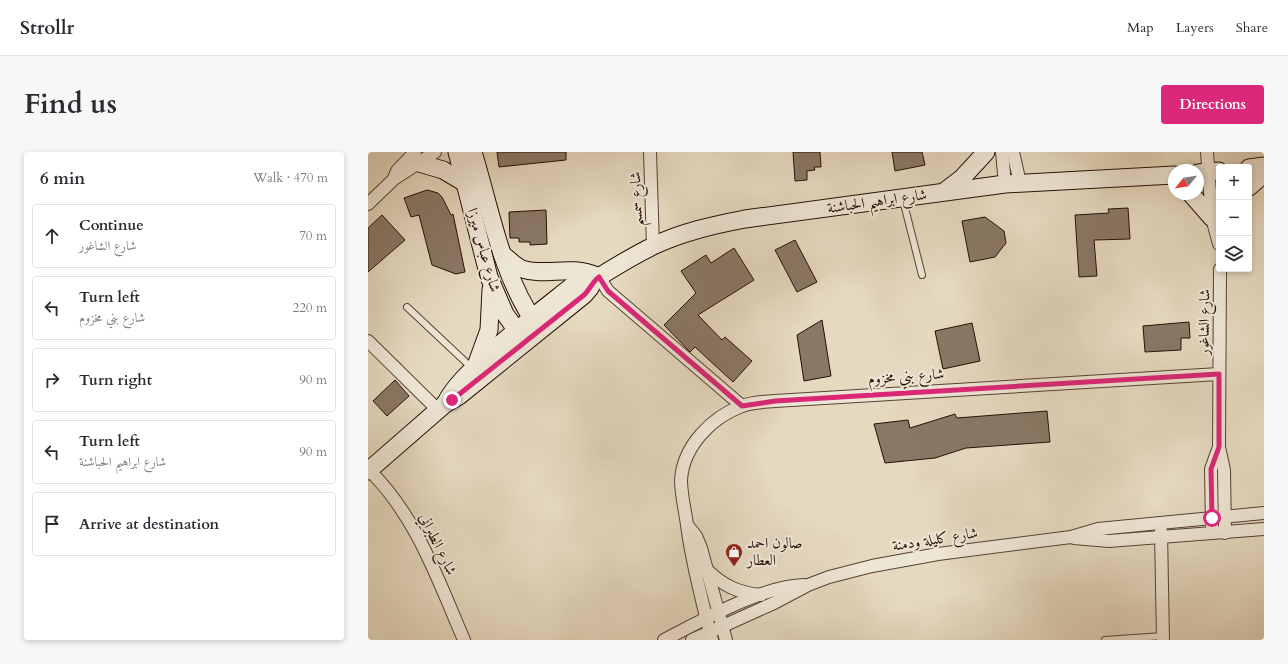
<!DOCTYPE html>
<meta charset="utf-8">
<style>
:root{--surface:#fff;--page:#f7f7f7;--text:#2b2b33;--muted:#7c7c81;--line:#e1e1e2;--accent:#db2777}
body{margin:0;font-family:Cardo,Amiri,serif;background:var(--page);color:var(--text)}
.controls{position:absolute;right:12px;top:12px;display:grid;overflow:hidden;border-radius:4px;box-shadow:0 2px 6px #0003}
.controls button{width:36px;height:36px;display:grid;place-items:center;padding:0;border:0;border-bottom:1px solid var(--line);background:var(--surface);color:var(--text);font:20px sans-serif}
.compass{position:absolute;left:800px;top:12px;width:36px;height:36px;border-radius:50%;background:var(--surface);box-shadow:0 2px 6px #0003;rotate:240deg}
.stop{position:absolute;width:12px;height:12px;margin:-9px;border:3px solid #db2777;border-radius:50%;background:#fff}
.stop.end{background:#db2777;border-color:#fff;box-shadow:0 1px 4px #0008}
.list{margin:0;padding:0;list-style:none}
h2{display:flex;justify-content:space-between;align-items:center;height:52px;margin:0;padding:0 16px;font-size:17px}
h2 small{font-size:13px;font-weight:400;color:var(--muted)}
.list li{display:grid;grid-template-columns:26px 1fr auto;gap:12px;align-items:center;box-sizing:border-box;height:64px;margin:0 8px 8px;padding:0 8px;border:1px solid var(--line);border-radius:4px}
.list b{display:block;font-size:15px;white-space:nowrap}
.list p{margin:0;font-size:13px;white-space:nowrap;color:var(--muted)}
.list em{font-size:13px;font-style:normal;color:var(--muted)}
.icon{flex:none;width:22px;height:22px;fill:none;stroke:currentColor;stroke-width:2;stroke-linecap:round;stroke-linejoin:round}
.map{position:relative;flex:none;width:896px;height:488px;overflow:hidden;border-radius:4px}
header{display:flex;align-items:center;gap:24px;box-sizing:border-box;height:56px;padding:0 20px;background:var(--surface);border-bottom:1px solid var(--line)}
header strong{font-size:19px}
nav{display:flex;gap:22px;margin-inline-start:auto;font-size:14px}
.intro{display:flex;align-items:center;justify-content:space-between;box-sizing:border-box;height:96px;padding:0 24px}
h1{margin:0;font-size:28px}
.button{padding:10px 18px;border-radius:4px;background:var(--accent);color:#fff;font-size:14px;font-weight:700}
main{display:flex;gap:24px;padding:0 24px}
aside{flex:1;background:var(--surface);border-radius:4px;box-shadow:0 2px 6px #0003}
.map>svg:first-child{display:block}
.building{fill:#897866;stroke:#260f06}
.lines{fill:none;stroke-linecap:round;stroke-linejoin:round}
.lane-casing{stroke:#564234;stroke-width:8}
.street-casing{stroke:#564234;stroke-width:14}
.secondary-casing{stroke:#260f06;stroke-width:19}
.lane{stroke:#eee6d5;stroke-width:6}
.street{stroke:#eee6d5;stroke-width:12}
.secondary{stroke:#eee6d5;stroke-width:17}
.route{stroke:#db2777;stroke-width:5}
.labels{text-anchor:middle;stroke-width:4;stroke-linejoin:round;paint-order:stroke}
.street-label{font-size:15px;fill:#260f06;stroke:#eee6d5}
.poi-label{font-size:15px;fill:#260f06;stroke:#eee6d5;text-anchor:start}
</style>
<header>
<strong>Strollr</strong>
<nav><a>Map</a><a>Layers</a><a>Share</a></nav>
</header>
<div class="intro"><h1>Find us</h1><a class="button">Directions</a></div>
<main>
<aside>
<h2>6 min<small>Walk · 470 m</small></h2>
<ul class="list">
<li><svg class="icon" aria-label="ahead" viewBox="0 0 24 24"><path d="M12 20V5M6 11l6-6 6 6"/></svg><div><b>Continue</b><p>شارع الشاغور</p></div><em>70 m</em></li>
<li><svg class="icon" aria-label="left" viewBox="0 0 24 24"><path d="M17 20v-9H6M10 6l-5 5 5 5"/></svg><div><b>Turn left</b><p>شارع بني مخزوم</p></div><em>220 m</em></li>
<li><svg class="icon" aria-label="right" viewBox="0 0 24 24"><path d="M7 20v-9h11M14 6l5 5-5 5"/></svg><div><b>Turn right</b></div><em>90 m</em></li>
<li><svg class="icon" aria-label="left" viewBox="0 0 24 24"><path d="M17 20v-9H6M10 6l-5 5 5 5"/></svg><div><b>Turn left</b><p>شارع ابراهيم الحباشنة</p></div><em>90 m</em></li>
<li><svg class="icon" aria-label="arrive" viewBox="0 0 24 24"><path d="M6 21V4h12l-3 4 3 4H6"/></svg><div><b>Arrive at destination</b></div></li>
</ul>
</aside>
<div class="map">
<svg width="896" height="488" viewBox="0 0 896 488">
<rect width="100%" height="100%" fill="#e5d9bf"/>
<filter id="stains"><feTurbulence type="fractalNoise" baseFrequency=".005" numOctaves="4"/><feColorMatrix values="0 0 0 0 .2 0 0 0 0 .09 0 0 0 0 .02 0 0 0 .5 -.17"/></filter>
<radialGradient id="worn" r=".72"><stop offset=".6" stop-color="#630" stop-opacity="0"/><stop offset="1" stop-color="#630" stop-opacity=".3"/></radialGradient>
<g class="building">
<path d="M129,0H198V8L131,15Z"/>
<path d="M425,0H452L453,15H446L447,18L439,19V28L427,29Z"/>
<path d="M524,0H554L557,13L527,19Z"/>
<path d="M59,38L70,41L74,45L83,63L85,62L97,120L88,122L64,113L51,63L43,65L36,46Z"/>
<path d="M760,56L762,87L726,88L729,124L711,125L707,63L741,61L740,57Z"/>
<path d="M178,58L179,92L162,93V90H151V86H142L141,60Z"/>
<path d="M14,63L37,88L0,120V76Z"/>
<path d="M617,65L636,79L638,91L627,105L602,110L594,69Z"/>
<path d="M427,88L449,130L429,140L407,98Z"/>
<path d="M366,96L386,128L330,163L354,188L357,185L384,209L365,230L327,195L322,200L296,173L328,141L313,119L338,103L343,111Z"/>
<path d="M454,168L463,224L436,229L429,183Z"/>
<path d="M821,170L822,186H813V198L777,200L775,174Z"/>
<path d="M604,171L612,209L575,217L567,179Z"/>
<path d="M27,228L41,244L19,264L5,249Z"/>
<path d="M679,259L682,290L598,296L567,306L517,311L506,272L540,268L542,276L587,262L589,266Z"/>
</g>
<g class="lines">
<defs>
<g id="lane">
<path d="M535,48L554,123"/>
<path d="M39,155L104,216"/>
<path d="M737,488L795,484"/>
</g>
<g id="street">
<path d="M282,0L285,94"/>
<path d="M634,0L637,32"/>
<path d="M645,0L652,31"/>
<path d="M839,0L844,66L851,92"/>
<path d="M26,26L29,19L47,0"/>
<path d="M0,52L26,27L67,0"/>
<path d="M852,117L851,295L856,318L857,381"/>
<path d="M231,125L240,139L374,254"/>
<path d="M0,189L70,258"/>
<path d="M0,317C48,363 70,428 96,488"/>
<path d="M320,374L328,384L333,396L358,488"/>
<path d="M844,374L843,317L851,295"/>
<path d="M793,379L795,488"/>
<path d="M706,386L741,389L896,377"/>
<path d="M338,417C354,433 370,441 393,443"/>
<path d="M296,488C335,468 394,434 436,433"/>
<path d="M324,488L406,451L440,433L461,425L504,414L570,402L703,385L730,377L896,361"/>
<path d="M344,488C334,450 324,411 319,373C317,357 313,343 313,328C315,294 344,265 374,254C384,250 396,250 407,249L851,222"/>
</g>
<g id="secondary">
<path d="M89,0L121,125L137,162L155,187"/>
<path d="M105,0C123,59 133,123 169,174"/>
<path d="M51,11L75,18L97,31"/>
<path d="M881,16L896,14"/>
<path d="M830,21L851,19"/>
<path d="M881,35L896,22"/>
<path d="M577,39L594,26L618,0"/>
<path d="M823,42L844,66"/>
<path d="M134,102C140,107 147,114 154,117C179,125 201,112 229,124"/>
<path d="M109,211L121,178L123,137"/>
<path d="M77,252C87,232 106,216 122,201C150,176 179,154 208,131L217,128H226C245,116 265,104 285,94C314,80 346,73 377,67L637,32L806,23"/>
<path d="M0,319L77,252L91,244L216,143L222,136L226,128"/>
</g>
</defs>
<use href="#lane" class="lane-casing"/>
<use href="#street" class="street-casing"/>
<use href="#secondary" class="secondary-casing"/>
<use href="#lane" class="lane"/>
<use href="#street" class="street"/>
<use href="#secondary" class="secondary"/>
</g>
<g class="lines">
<path class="route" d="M84,248L216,143C222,137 225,129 231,125L240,139L374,254L407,249L851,222V295L843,317L844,366"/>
</g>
<defs>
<symbol id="shop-pin" viewBox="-11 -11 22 30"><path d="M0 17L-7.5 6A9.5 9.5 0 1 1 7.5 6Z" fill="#8f2418" stroke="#eee6d5"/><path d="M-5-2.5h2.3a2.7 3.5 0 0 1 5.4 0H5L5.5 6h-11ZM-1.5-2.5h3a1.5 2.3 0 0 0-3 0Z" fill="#fff"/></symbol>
</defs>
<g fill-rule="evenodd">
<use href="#shop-pin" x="356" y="390" width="20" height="27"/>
</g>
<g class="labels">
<g class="street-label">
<text transform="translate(268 47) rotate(-92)" y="5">شارع سمسم</text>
<text transform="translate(509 49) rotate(-8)" y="5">شارع ابراهيم الحباشنة</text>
<text transform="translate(116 98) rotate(74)" y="5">شارع عباس ميرزا</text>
<text transform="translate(836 170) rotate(-89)" y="5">شارع الشاغور</text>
<text transform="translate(538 224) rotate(-4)" y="5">شارع بني مخزوم</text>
<text transform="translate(567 387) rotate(-9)" y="5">شارع كليلة ودمنة</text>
<text transform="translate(70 392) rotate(64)" y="5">شارع الطبراني</text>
</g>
<g class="poi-label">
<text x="379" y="396">صالون احمد<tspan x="379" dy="17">العطار</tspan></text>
</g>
</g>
<rect width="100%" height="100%" filter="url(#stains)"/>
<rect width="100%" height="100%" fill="url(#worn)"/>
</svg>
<div class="controls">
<button>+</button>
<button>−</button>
<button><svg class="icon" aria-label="layers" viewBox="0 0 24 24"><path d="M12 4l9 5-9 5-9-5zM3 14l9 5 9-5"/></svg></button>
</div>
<svg class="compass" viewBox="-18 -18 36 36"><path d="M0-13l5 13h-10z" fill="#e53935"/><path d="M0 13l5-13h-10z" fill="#7c7c81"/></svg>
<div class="stop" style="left:844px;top:366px"></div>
<div class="stop end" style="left:84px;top:248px"></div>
</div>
</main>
